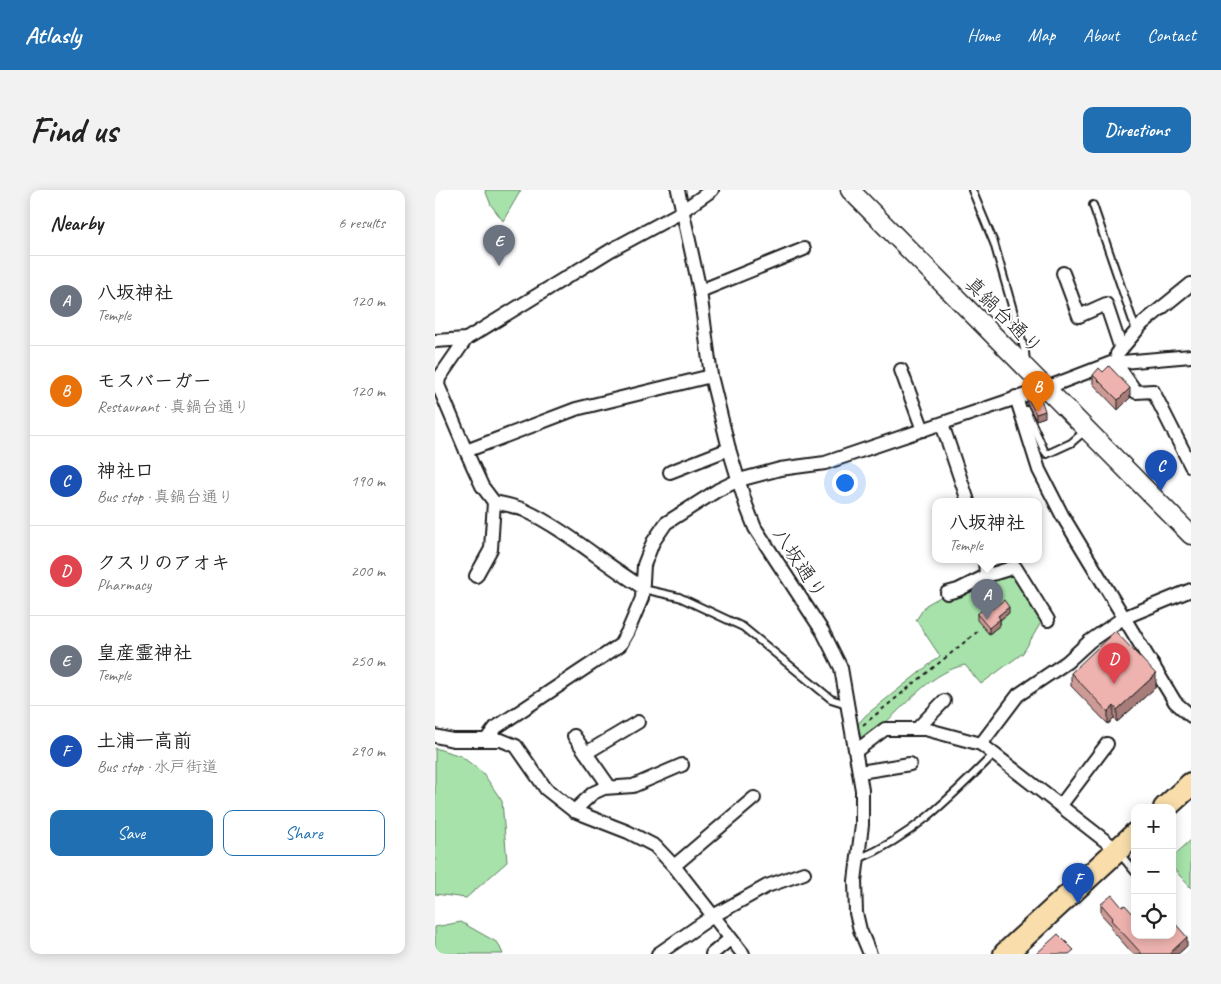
<!DOCTYPE html>
<meta charset="utf-8">
<style>
:root{--surface:#fff;--page:#f2f2f2;--text:#222;--muted:#767676;--line:#e0e0e0;--accent:#1f6fb2}
body{margin:0;font-family:Caveat,"Klee One",sans-serif;background:var(--page);color:var(--text)}
.controls{position:absolute;right:15px;bottom:15px;display:grid;overflow:hidden;border-radius:10px;box-shadow:0 2px 12px #0003}
.controls button{width:45px;height:45px;display:grid;place-items:center;padding:0;border:0;border-bottom:1px solid var(--line);background:var(--surface);color:var(--text);font:25px sans-serif}
.you{position:absolute;left:409px;top:292px;width:18px;height:18px;margin:-12px;border:4px solid #fff;border-radius:50%;background:#1a73e8;box-shadow:0 0 0 8px #1a73e833}
.badge{display:grid;place-items:center;width:32px;height:32px;border-radius:50%;background:var(--accent);color:#fff;font-size:16px;font-weight:700}
.pin{position:absolute;translate:-50% -41px;filter:drop-shadow(0 1px 2px #0008)}
.pin::after{content:'';position:absolute;top:26px;width:18px;height:15px;background:inherit;clip-path:polygon(0 0,100% 0,50% 100%)}
.popup{position:absolute;left:497px;top:308px;width:110px;height:65px;box-sizing:border-box;display:grid;place-content:center;border-radius:10px;background:var(--surface);filter:drop-shadow(0 1px 4px #0005);font-size:16px;white-space:nowrap;color:var(--muted)}
.popup b{font-size:19px;color:var(--text)}
.popup::after{content:'';position:absolute;left:50%;top:100%;margin-left:-10px;border:10px solid transparent;border-top-color:var(--surface)}
.list{margin:0;padding:0;list-style:none}
h2{display:flex;justify-content:space-between;align-items:center;height:65px;margin:0;padding:0 20px;font-size:21px}
h2 small{font-size:16px;font-weight:400;color:var(--muted)}
.list li{display:grid;grid-template-columns:32px 1fr auto;gap:15px;align-items:center;box-sizing:border-box;height:90px;padding:0 20px;border-top:1px solid var(--line)}
.list b{display:block;font-size:19px;white-space:nowrap}
.list p{margin:0;font-size:16px;white-space:nowrap;color:var(--muted)}
.list em{font-size:16px;font-style:normal;color:var(--muted)}
.actions{display:flex;gap:10px;padding:15px 20px}
.actions a{flex:1;padding:11px 0;border:1px solid var(--accent);border-radius:10px;text-align:center;font-size:18px;color:var(--accent)}
.actions .main{background:var(--accent);color:#fff}
.icon{flex:none;width:28px;height:28px;fill:none;stroke:currentColor;stroke-width:2;stroke-linecap:round;stroke-linejoin:round}
.map{position:relative;flex:none;width:756px;height:764px;overflow:hidden;border-radius:10px}
header{display:flex;align-items:center;gap:30px;box-sizing:border-box;height:70px;padding:0 25px;background:var(--accent);color:#fff}
header strong{font-size:24px}
nav{display:flex;gap:28px;margin-inline-start:auto;font-size:18px}
.intro{display:flex;align-items:center;justify-content:space-between;box-sizing:border-box;height:120px;padding:0 30px}
h1{margin:0;font-size:35px}
.button{padding:12px 22px;border-radius:10px;background:var(--accent);color:#fff;font-size:18px;font-weight:700}
main{display:flex;gap:30px;padding:0 30px}
aside{flex:1;background:var(--surface);border-radius:10px;box-shadow:0 2px 12px #0003}
.map>svg:first-child{display:block}
.green{fill:#a6e2a9;stroke:#617f62}
.lines{fill:none;stroke-linecap:round;stroke-linejoin:round}
.lane-casing{stroke:#1c1c1c;stroke-width:10}
.street-casing{stroke:#1c1c1c;stroke-width:16}
.secondary-casing{stroke:#1c1c1c;stroke-width:21}
.highway-casing{stroke:#1c1c1c;stroke-width:26}
.path{stroke:#1c1c1c;stroke-width:2;stroke-dasharray:4 4;stroke-linecap:butt}
.lane{stroke:#fff;stroke-width:6}
.street{stroke:#fff;stroke-width:12}
.secondary{stroke:#fff;stroke-width:18}
.highway{stroke:#f9deab;stroke-width:22}
.wall{fill:#cd9a96;stroke:#1c1c1c}
.shaded-wall{fill:#a77d7a;stroke:#1c1c1c}
.building{fill:#eeb3af;stroke:#1c1c1c}
.labels{text-anchor:middle;stroke-width:4;stroke-linejoin:round;paint-order:stroke}
.street-label{font-size:20px;fill:#1c1c1c;stroke:#fff}
</style>
<header>
<strong>Atlasly</strong>
<nav><a>Home</a><a>Map</a><a>About</a><a>Contact</a></nav>
</header>
<div class="intro"><h1>Find us</h1><a class="button">Directions</a></div>
<main>
<aside>
<h2>Nearby<small>6 results</small></h2>
<ul class="list">
<li><span class="badge" style="background:#6b7280">A</span><div><b>八坂神社</b><p>Temple</p></div><em>120 m</em></li>
<li><span class="badge" style="background:#e8710a">B</span><div><b>モスバーガー</b><p>Restaurant · 真鍋台通り</p></div><em>120 m</em></li>
<li><span class="badge" style="background:#1a4fb4">C</span><div><b>神社口</b><p>Bus stop · 真鍋台通り</p></div><em>190 m</em></li>
<li><span class="badge" style="background:#e0444e">D</span><div><b>クスリのアオキ</b><p>Pharmacy</p></div><em>200 m</em></li>
<li><span class="badge" style="background:#6b7280">E</span><div><b>皇産霊神社</b><p>Temple</p></div><em>250 m</em></li>
<li><span class="badge" style="background:#1a4fb4">F</span><div><b>土浦一高前</b><p>Bus stop · 水戸街道</p></div><em>290 m</em></li>
</ul>
<div class="actions"><a class="main">Save</a><a>Share</a></div>
</aside>
<div class="map">
<svg width="756" height="764" viewBox="0 0 756 764">
<rect width="100%" height="100%" fill="#fff"/>
<filter id="ink" filterUnits="userSpaceOnUse"><feTurbulence type="fractalNoise" baseFrequency=".02" numOctaves="2"/><feDisplacementMap in="SourceGraphic" scale="10" xChannelSelector="R" yChannelSelector="G"/><feConvolveMatrix kernelMatrix="1 2 1 2 8 2 1 2 1" color-interpolation-filters="sRGB"/></filter>
<g filter="url(#ink)">
<g class="green">
<path d="M50,0H86L68,31L56,15Z"/>
<path d="M577,382L608,429L588,463L546,494L530,475C497,482 475,511 451,532C444,539 434,544 425,550L422,535L431,525L505,466L481,430L491,415L507,406Z"/>
<path d="M0,558L26,566L48,583L67,611L72,672L31,708L0,704Z"/>
<path d="M756,650V698L737,677V667Z"/>
<path d="M26,732L63,753L68,764H0V737Z"/>
</g>
<g class="lines">
<defs>
<g id="lane">
<path d="M537,0L559,53L590,162L591,171"/>
<path d="M658,15L701,140"/>
<path d="M591,220L609,260L612,264L636,253L651,240"/>
<path d="M208,399L244,407L308,437L396,509L412,514"/>
<path d="M684,663L700,682"/>
<path d="M423,669C478,647 518,605 559,564"/>
</g>
<g id="street">
<path d="M243,0L265,101L276,186L294,259L311,315L320,338L388,442L406,478L427,600V635L420,691L421,723L425,740L435,764"/>
<path d="M628,83L644,126L671,114L686,159"/>
<path d="M265,101L369,59"/>
<path d="M31,149L4,188L3,195L31,261L141,219L276,186"/>
<path d="M0,151L31,149L176,60L241,25L277,0"/>
<path d="M682,164L708,133L756,94"/>
<path d="M680,172L701,202L718,201L756,276"/>
<path d="M466,180L488,240"/>
<path d="M581,207L604,280L627,325L740,512L756,526"/>
<path d="M507,234L533,311"/>
<path d="M31,261L47,296L59,312C68,314 80,316 89,320C130,339 168,373 207,397"/>
<path d="M235,282L294,259"/>
<path d="M550,369L551,386L580,377L613,430"/>
<path d="M41,386L56,359L59,312"/>
<path d="M512,403L523,400L551,386"/>
<path d="M483,538L509,511"/>
<path d="M0,546L18,550H66L81,556L111,599L139,621L193,642L220,656L239,676L308,764"/>
<path d="M139,546L174,596"/>
<path d="M51,550L60,538L185,455L193,441L207,408L209,375L218,352L231,333L283,300L304,290L345,279L390,273L611,198L676,173L756,166"/>
<path d="M546,554L583,505L632,472L655,451L688,428L756,400"/>
<path d="M421,561L450,539H490L546,554L682,660"/>
<path d="M151,563L203,532"/>
<path d="M425,582L475,574"/>
<path d="M626,615L672,554"/>
<path d="M139,621L158,603L169,598L198,596L247,575"/>
<path d="M239,676L319,608"/>
<path d="M223,764L278,726L332,696L369,683"/>
<path d="M277,764L295,749"/>
</g>
<path id="secondary" d="M415,0L756,345"/>
<g id="highway">
<path d="M730,618L756,594"/>
<path d="M570,764L700,644"/>
</g>
</defs>
<use href="#lane" class="lane-casing"/>
<use href="#street" class="street-casing"/>
<use href="#secondary" class="secondary-casing"/>
<use href="#highway" class="highway-casing"/>
<path class="path" d="M428,535L542,442"/>
<use href="#lane" class="lane"/>
<use href="#street" class="street"/>
<use href="#secondary" class="secondary"/>
<use href="#highway" class="highway"/>
</g>
<g class="wall">
<path d="M658,185L695,208L683,220L658,194Z"/>
<path d="M592,207L610,227L601,230L592,213Z"/>
<path d="M557,419L574,423L565,430V435L554,444L542,430V424Z"/>
<path d="M636,483L721,497L682,532L679,529L673,534L636,496Z"/>
<path d="M666,714L700,745L752,756L743,764H698L676,739V735L666,724Z"/>
</g>
<g class="shaded-wall">
<path d="M695,198V208L683,220V210Z"/>
<path d="M610,221V227L601,230V224Z"/>
<path d="M574,417V423L565,430V435L554,444V438L563,426Z"/>
<path d="M721,484V497L682,532V520Z"/>
<path d="M679,516V529L673,534V522Z"/>
<path d="M752,747V756L743,764H734Z"/>
</g>
<g class="building">
<path d="M674,176L695,198L683,210L658,185L664,178L668,182Z"/>
<path d="M604,203L610,221L601,224L592,207Z"/>
<path d="M569,410L574,417L563,426L565,429L554,438L542,424L554,415L557,419Z"/>
<path d="M680,441L721,484L682,520L679,516L673,522L636,483Z"/>
<path d="M677,705L687,717L690,715L700,726V745H737V730L752,747L734,764H707L676,730L678,728L666,714Z"/>
<path d="M623,744L639,760L634,764H601Z"/>
</g>
</g>
<g class="labels">
<g class="street-label">
<text transform="translate(569 125) rotate(45)" y="7">真鍋台通り</text>
<text transform="translate(365 373) rotate(57)" y="7">八坂通り</text>
</g>
</g>
</svg>
<div class="controls">
<button>+</button>
<button>−</button>
<button><svg class="icon" aria-label="locate" viewBox="0 0 24 24"><circle cx="12" cy="12" r="6"/><path d="M12 2v4M12 18v4M2 12h4M18 12h4"/></svg></button>
</div>
<div class="you"></div>
<div class="pin badge" style="left:552px;top:430px;background:#6b7280">A</div>
<div class="popup"><b>八坂神社</b>Temple</div>
<div class="pin badge" style="left:603px;top:222px;background:#e8710a">B</div>
<div class="pin badge" style="left:726px;top:301px;background:#1a4fb4">C</div>
<div class="pin badge" style="left:679px;top:494px;background:#e0444e">D</div>
<div class="pin badge" style="left:64px;top:76px;background:#6b7280">E</div>
<div class="pin badge" style="left:643px;top:714px;background:#1a4fb4">F</div>
</div>
</main>
